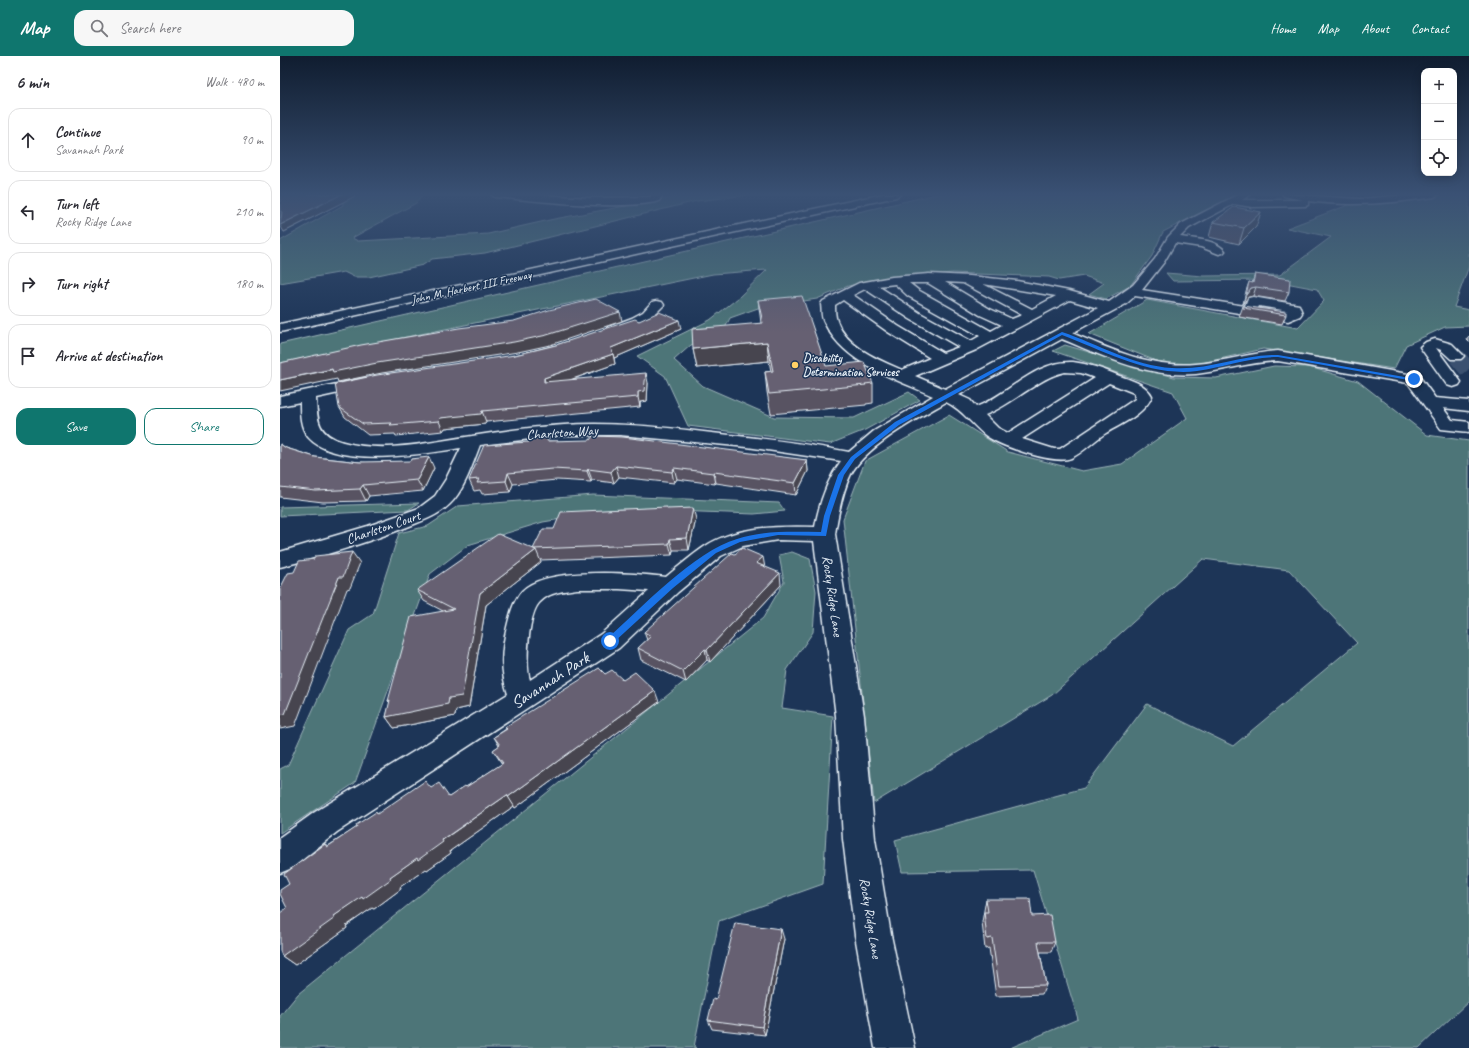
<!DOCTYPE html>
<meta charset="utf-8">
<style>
:root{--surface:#fff;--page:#f7f7f7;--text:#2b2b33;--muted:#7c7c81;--line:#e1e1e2;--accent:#0f766e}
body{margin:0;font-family:Caveat,sans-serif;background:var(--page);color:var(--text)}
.controls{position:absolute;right:12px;top:12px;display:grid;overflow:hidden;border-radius:8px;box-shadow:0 2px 10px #0003}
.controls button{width:36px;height:36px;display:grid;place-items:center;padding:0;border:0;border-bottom:1px solid var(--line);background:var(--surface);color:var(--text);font:20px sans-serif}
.stop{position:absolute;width:12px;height:12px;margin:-9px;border:3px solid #1a73e8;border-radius:50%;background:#fff}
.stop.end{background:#1a73e8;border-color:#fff;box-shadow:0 1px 4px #0008}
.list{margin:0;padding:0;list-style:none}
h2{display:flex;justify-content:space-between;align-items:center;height:52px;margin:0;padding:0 16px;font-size:17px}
h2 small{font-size:13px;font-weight:400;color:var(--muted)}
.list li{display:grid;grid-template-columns:26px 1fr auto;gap:12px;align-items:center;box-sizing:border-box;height:64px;margin:0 8px 8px;padding:0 8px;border:1px solid var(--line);border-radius:12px}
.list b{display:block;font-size:15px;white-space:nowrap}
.list p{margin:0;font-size:13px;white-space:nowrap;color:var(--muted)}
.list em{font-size:13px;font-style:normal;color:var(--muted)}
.actions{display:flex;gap:8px;padding:12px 16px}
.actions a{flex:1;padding:9px 0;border:1px solid var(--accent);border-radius:12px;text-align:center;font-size:14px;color:var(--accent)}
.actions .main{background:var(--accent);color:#fff}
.icon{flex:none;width:22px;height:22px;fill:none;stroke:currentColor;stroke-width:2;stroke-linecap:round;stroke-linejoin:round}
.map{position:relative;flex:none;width:1189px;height:992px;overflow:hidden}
header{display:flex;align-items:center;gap:24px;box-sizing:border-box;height:56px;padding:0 20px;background:var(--accent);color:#fff}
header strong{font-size:19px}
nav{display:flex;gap:22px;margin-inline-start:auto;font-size:14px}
.search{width:280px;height:36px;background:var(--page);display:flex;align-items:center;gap:10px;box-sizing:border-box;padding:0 14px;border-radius:12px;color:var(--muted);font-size:15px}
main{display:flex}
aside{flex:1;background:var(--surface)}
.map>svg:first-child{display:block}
.green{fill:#4e7578;stroke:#9bb3b8}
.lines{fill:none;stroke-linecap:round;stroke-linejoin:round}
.minor-tunnel-far1{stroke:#3b516f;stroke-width:14;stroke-dasharray:14 6;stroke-linecap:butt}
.minor-tunnel{stroke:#3b516f;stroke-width:17;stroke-dasharray:17 8;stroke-linecap:butt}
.minor-casing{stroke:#e8f1f8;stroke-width:3}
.highway-casing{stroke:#e8f1f8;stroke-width:3}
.minor{fill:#1d3557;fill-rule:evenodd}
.highway{fill:#1d3557;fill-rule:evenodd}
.wall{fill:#585362;stroke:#e8f1f8}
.shaded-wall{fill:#474450;stroke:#e8f1f8}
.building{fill:#666172;stroke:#e8f1f8}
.route{fill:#1a73e8}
.poi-dot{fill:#ffd166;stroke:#1d3557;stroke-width:1.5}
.labels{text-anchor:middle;stroke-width:3;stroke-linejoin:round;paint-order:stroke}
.far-street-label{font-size:12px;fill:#e8f1f8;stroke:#1d3557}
.far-poi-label{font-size:12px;font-weight:bold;fill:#e8f1f8;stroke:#1d3557;text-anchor:start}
.street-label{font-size:14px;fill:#e8f1f8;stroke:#1d3557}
.near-street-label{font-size:17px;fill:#e8f1f8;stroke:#1d3557}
</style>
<header>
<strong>Map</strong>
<div class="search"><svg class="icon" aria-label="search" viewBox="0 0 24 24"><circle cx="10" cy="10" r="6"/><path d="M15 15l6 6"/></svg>Search here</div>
<nav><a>Home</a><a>Map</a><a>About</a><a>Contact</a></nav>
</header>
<main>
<aside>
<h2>6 min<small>Walk · 480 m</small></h2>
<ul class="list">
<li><svg class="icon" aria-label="ahead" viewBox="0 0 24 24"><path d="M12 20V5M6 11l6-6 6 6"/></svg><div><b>Continue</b><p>Savannah Park</p></div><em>90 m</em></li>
<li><svg class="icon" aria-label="left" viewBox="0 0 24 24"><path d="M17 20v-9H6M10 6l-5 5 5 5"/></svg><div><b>Turn left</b><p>Rocky Ridge Lane</p></div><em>210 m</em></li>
<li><svg class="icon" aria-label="right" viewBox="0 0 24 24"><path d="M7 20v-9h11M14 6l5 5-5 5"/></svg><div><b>Turn right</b></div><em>180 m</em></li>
<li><svg class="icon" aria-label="arrive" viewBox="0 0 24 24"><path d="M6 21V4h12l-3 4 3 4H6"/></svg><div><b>Arrive at destination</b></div></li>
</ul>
<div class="actions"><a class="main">Save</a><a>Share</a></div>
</aside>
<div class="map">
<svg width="1189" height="992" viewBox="0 0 1189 992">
<rect width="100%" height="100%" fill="#1d3557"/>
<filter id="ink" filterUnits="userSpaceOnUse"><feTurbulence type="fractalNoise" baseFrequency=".025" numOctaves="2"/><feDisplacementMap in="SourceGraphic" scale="8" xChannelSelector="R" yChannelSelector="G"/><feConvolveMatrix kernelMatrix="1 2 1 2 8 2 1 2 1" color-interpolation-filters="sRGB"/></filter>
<g filter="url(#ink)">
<g class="green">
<path d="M0,138H144L136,147L72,182L78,185L208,178L274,163L390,142L421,138H476L417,145L205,197L152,203L143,209L89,221H74L64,216L0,227V185L63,149L62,138Z"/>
<path d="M657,138H957L883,176L872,200L850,230L826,243L809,238L824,227L804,220L779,224L769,221L673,217L606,222L568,230L537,243L478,252L450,262L441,280L411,289L394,304L423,330L494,361L574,362L629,336L640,344L585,374L550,388L408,370L385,320L357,300L430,264L458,242L487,214L433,218L0,307V288Z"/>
<path d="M1169,138H1189V210L1174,251L1189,254V270L1165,271L1126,289L1114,313L983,293L918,308L881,307L809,278L867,244L1018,272L1044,245L1037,233L990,224L893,225L886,217L923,220L1000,219L1051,181L1007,172L1071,148L1117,147Z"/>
<path d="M785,289L894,321L936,322L994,310L1029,311L1078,325L1147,379L1189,385V945L1139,992H730L798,963L753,814L622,816L615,784L804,732L867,648L953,690L1077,587L1009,514L923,503L772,639L594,747L563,463L585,405L669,359L728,396L802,415L842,408L907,362L893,336L773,295Z"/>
<path d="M313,439L499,447L505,455L474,458L342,453L263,466L188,489L150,518L75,727L0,777V713L8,709L69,574L93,558L119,477L148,470L178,450Z"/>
<path d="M139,447L128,454L0,460V451Z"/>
<path d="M512,496L530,503L536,535L533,576L507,614L502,652L553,660L543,828L439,865L414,991L416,992H0V960L18,938L483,562L504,526L499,499Z"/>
</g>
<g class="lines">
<path class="minor-tunnel-far1" d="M1176,300L1177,302"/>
<path class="minor-tunnel" d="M1177,301L1189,315"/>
<defs>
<g id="minor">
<path d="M210,138H245L311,142L370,141L373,138H383L379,145L376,146C329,154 263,145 215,141Z"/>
<path d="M959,138H971L962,144H1023L1004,140L1002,138L1080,143L1136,138H1159L1154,141C1112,147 1071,151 1028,145V149L1025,150L972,151L954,148L909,172L900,181C914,183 935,183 945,195L943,197L939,198L921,191L895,187L884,206L862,234L965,250L968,242L973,241L1019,249L1022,257L1020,260L1008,265L855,240L846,248L792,277C832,294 872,312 916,308C944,306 970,297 998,295L1139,320L1155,342L1189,345V355L1163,352L1172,364L1189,366V376L1161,373L1128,327L998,305C970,306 944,315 916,318C869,322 825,301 782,283L679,339L690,344L696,351C728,339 756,304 793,306C808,308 823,313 837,319C850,324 865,327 872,340C865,358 841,368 826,377C814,384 803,397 791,402C775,409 719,390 705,379C691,368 683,354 666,346C638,362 586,390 571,418C562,436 558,459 555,478L584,660L595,783L611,879L635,992H595L575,879L563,783L556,660L534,485L498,484L463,490L441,500L398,536L339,592L57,776L12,812L0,817V781L35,756L228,638C220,615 221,595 227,571C230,559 233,545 242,535C265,510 354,517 386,521C398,511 411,500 424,491C455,470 499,470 535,471C539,448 547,424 561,405L467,391L340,379H285L200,389C193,407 184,435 170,448C158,460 142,465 127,471C86,487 43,500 0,511V496L88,470L139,452L155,440L166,423L181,392C144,398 56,413 28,381C20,371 20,358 20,346L0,350V340L85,322L91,324L93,327L91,330L36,342C37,365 38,379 63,386C104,398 150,386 192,380C222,375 253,371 284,369C334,366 383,371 432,377C478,382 524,387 569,396L594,375L653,340C614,322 564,308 544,266C541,261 542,254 541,248L543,245L579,227L612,221L649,218L690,220L737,225L789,235L829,246L853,229L875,203L888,181L901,168ZM665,226L683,227L742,259L732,263L710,253ZM629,227H648L700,259L722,269L711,275L638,234ZM615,228L628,240L700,280L691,285L640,257L598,230ZM703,228L776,240L752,253ZM585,233L630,263L679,291L663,297L618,270L573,239ZM563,244L608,276L650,302L622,314C599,304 566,291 557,265C555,260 555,254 555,249ZM790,244L818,252L665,333L635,320L696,294ZM979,250L1008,255L978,252ZM785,316L801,317L815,322L728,377L718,372L705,359C732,349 759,321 785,316ZM829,327L854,337L855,343L780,393H774L742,383ZM297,533H339L369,535L321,578L250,624C245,609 248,557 260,546C269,536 285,535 297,533Z"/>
<path d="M377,245L382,246L384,249L368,265L333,278L328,277L326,274L328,271L352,262L363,256L372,246Z"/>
<path d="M1155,283L1172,288L1184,300L1181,303H1171L1161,294L1156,292L1181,326L1179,329L1173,331L1167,329L1140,291L1146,286Z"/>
</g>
<path id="highway" d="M603,138H621L616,141L0,276V268Z"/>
</defs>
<use href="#minor" class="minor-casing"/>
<use href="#highway" class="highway-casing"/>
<use href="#minor" class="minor"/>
<use href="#highway" class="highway"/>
</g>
<g class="wall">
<path d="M0,138L75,140L4,176L1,162H0Z"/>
<path d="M981,156L976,171L959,188L929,181L933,166Z"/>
<path d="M975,218L1009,236L1005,245L973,240L968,241L963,248L966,235L969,226L972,227Z"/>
<path d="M478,244L546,310L593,327V347L586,348V349L491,358L487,336L485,316L491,315L489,305L417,312L413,293L481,267Z"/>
<path d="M963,250L1006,259L1002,268L959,261Z"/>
<path d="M359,265L401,273L334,302L335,308L293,323L368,327L367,345L360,346V351L206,366L205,368L165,372L163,375L116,380L115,378L88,379L65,361L59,351L235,299L276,289Z"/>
<path d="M1189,280V286L1187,284Z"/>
<path d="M270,385L527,404L528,415L516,439L436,427L435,428L397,423L394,427L339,421L334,427L312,424L311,426L277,424L233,428L230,436L202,438L200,434L194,435L189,424L249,386Z"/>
<path d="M0,388L6,392L35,401L80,406L154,412L143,435L89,440L86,445L43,446L0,441Z"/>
<path d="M388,453L416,463L409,494H393L392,499L260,504L261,506L206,549L189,651L176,654L175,660L114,672L106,661L110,647L108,645L163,555L144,545L137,534L253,493L274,473Z"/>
<path d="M485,511L501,529L430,606L427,604L406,626L361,604L358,592L367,584L364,576Z"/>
<path d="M325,618L343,624L379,646L235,752L234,750L170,795L171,797L147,814L146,813L120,831L121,833L94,853L92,852L66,870L67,872L15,909L2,900L7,852L9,828L45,788L48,790L98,758L151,732L169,741L186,731L222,708L213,694L219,690L214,681L226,673L225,671Z"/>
<path d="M706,843L752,860L775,886L771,896H760L766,929L762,938L716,940L709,892L705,893L702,866Z"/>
<path d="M504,883L485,979L432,973L428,964L436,944Z"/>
</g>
<g class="shaded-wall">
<path d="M62,138H74L75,140L4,176L0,169Z"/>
<path d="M981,156L976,171L959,188L964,172Z"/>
<path d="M976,231L973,240L968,241L963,248L966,239L971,232Z"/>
<path d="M340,256L342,265L270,289L238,296L102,317L58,326L57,323L0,335V324Z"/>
<path d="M399,264L401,273L334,302L331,292Z"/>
<path d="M487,286L489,305L417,312L413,293Z"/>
<path d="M333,298L335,308L267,332L268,336L264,322Z"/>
<path d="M366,317L368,327L367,345L360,346V351L358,341V336Z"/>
<path d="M202,355L206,366L205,368L165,372L163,375L159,365L160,362Z"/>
<path d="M149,401L154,412L143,435L137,424Z"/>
<path d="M527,404L528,415L516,439L515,427Z"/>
<path d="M336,410L339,421L334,427L331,416Z"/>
<path d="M394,412L397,423L394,427L392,416Z"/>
<path d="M308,413L312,424L311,426L307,415Z"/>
<path d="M434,416L436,427L435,428L433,417Z"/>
<path d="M228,417L233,428L230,436L226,425Z"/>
<path d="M83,429L89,440L86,445L80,433Z"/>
<path d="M413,452L416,463L409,494L407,482Z"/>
<path d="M390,483L393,494L392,499L389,488Z"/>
<path d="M256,494L261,506L206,549L189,651L176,654L175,660L114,672L106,661L169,642L200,537Z"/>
<path d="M72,496L80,507L70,532L67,533L15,670L0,673V659L59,521Z"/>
<path d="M483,501L485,512L476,507Z"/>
<path d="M500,517L501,529L430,606L427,594Z"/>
<path d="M425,593L427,604L406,626L403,615Z"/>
<path d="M375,635L379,646L235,752L228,741Z"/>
<path d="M227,739L234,750L170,795L171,797L147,814L146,813L120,831L121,833L94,853L92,852L66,870L67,872L15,909L2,900L54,860Z"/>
<path d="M501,873L504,883L485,979L482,971Z"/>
</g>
<g class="building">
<path d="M0,138H62L0,169L2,156L0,155Z"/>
<path d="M954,151L981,156L964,172L933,166Z"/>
<path d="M975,218L1010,223L1009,236L976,231L971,232L966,239L969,226L973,227Z"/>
<path d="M522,240L546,310L584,306L593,327L585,328L586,329L489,338L485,316L493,315L487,286L413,293L412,273L483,267L478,244Z"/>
<path d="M316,243L340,256L267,279L234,286L97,307L53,316L52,313L0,324V307L81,289L179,272L234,265L269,254Z"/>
<path d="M963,250L1006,256V259L963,252Z"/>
<path d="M379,256L399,264L331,292L333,298L264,322V326L366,317L364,335L358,336V341L202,355L201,358L160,362L159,365L110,369L112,367L83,368L59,351L55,328L97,319L235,299L276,289L355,263L359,265Z"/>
<path d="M313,380L343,381L527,404L515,427L434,416L433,417L394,412L392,416L336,410L331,416L308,413L307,415L273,413L228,417L226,425L197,427L199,423L189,424L204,389L249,386L250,383L269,381L267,385L310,384Z"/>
<path d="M0,388L6,392L35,401L80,406L130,405L131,403L149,401L137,424L83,429L80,433L36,435L0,431Z"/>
<path d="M387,451V453L413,452L407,482L390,483L389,488L253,493L263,473H274L281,456Z"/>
<path d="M218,478L256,494L200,537L182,640L169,642L168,648L106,661L110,644L108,645L131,561L174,553L137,534Z"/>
<path d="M462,492L483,501L476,507L500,517L427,594L425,593L403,615L358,592L371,580L364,576L452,497L455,498Z"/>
<path d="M72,496L63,521H59L5,658L0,659V533L8,517L14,516L19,505L34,503L35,500Z"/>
<path d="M319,612L325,618L332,614L343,624L355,616L375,635L228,741L227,739L162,784L163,786L138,804L137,802L110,821L111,823L83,843L82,841L54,860L55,862L2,900L0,895V857L7,852L0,838V834L9,828L4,818L45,788L47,791L77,771L76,769L96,756L97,758L145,725L151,732L159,727L169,741L185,730L186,731L223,707L213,694L220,689L214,681L227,673L225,671Z"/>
<path d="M706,843H750L752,860L770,859L775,886H758L766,929L719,930L712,882L707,883L704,856H708Z"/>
<path d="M455,867L501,873L482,971L428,964L433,943L436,944Z"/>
</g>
</g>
<linearGradient id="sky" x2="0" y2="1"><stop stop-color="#101d30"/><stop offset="0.5" stop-color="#3a5174"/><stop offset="1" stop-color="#3a5174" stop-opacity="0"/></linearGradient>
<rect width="1189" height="277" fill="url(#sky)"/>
<path class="route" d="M782,276C818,288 854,310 892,312C928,315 962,298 998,299L1136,323L1134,325L998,301C970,301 944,311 917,315C871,321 824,295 782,279L619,369L575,403L564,419L550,460L546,480L498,479L460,486L436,497L393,532L333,587H327V583C360,553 415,495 457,483C484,474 513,476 541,476L544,460L558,419L571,401L615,366Z"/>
<circle class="poi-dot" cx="515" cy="309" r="4"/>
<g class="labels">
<g class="far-street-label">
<text transform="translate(191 231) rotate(-12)" y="4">John M. Harbert III Freeway</text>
</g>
<g class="far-poi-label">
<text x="523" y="306">Disability<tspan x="523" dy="14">Determination Services</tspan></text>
</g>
<g class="street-label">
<text transform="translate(282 376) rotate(-4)" y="5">Charlston Way</text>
<text transform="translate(103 471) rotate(-19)" y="5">Charlston Court</text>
<text transform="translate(553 540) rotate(82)" y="5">Rocky Ridge Lane</text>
<text transform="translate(591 862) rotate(81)" y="5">Rocky Ridge Lane</text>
</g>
<g class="near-street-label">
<text transform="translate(270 624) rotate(-33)" y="6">Savannah Park</text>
</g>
</g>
</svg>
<div class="controls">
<button>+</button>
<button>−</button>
<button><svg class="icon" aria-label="locate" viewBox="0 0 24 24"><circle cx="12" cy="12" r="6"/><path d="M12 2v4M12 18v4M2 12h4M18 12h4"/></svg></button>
</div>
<div class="stop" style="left:330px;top:585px"></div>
<div class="stop end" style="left:1134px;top:323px"></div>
</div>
</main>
